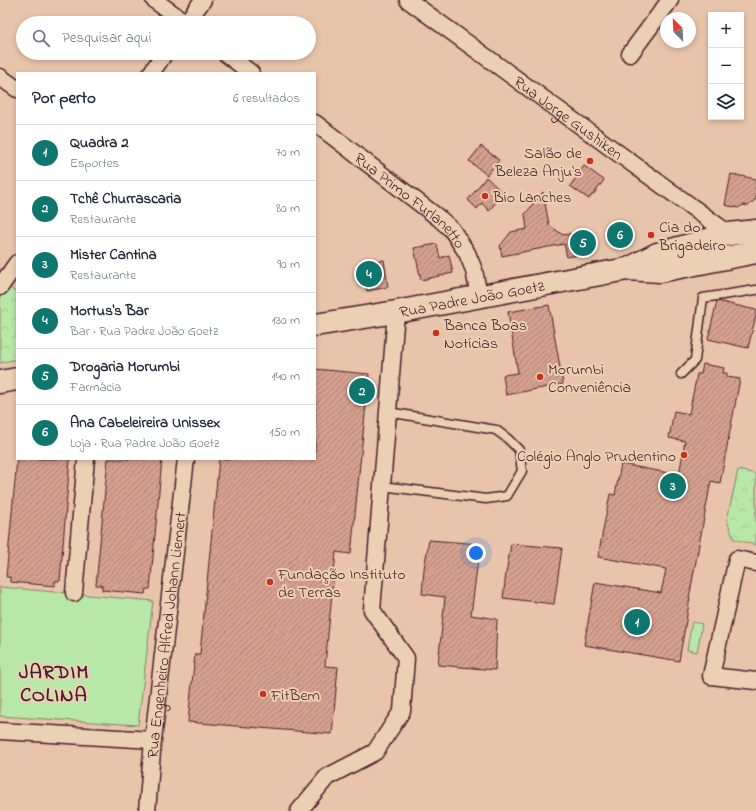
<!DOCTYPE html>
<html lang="pt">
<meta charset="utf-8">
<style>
:root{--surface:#fff;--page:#f6f6f7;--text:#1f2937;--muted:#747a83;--line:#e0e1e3;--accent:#0f766e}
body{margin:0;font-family:"Indie Flower",sans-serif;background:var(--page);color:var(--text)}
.controls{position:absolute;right:12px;top:12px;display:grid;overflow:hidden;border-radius:0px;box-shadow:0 2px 6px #0003}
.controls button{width:36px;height:36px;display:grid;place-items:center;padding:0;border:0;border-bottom:1px solid var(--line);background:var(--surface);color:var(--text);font:20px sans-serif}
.compass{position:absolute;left:660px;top:12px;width:36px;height:36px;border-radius:50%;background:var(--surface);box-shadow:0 2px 6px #0003;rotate:336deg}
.you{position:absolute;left:476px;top:553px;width:14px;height:14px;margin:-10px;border:3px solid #fff;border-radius:50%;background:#1a73e8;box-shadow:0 0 0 6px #1a73e833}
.badge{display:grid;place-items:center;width:26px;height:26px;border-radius:50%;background:var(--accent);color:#fff;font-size:13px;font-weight:700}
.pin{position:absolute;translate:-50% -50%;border:2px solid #fff;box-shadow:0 1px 4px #0006}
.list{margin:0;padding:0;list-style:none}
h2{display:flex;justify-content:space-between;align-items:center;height:52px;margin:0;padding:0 16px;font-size:17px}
h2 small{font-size:13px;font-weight:400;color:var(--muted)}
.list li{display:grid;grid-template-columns:26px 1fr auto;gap:12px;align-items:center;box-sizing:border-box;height:56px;padding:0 16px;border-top:1px solid var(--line)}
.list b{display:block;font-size:15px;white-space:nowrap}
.list p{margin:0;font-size:13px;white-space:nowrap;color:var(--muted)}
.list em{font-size:13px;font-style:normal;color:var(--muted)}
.icon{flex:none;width:22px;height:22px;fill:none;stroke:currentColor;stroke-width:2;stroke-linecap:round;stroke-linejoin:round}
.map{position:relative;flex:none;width:756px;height:811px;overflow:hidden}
.search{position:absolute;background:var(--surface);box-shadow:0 2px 6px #0003;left:16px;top:16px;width:300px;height:44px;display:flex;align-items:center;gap:10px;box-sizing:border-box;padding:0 14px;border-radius:22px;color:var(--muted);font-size:15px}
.panel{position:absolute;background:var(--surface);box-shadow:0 2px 6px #0003;left:16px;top:72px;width:300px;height:388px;border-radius:0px}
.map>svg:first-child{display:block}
.green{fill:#b8e8a7;stroke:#818469}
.forest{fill:url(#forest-crowns);stroke:#818469}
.building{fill:url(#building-hatch);stroke:#4a1f2b}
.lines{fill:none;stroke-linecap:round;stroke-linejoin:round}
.lane-casing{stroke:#4a1f2b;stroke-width:11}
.street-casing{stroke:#4a1f2b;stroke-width:19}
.secondary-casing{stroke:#4a1f2b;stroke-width:25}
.lane{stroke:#ecd0b3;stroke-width:8}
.street{stroke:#ecd0b3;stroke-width:16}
.secondary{stroke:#ecd0b3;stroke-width:22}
.poi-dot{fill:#c8321e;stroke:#ecd0b3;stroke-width:1.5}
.labels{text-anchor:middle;stroke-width:4;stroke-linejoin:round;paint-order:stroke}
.street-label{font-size:16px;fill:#4a1f2b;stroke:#ecd0b3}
.poi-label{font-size:16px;fill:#4a1f2b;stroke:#ecd0b3;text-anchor:start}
.district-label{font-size:20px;font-weight:bold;letter-spacing:1px;fill:#4a1f2b;stroke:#ecd0b3}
</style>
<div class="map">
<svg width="756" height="811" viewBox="0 0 756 811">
<defs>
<pattern id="forest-crowns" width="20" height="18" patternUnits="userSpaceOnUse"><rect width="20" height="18" fill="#b8e8a7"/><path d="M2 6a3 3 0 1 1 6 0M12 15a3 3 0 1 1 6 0" fill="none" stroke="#a0c790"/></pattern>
<pattern id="building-hatch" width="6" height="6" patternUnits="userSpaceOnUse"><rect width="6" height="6" fill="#d5a08f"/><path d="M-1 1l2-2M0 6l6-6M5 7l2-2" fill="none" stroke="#af8275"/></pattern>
</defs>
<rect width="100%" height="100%" fill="#e8c4aa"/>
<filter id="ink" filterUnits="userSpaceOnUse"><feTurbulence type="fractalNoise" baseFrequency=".025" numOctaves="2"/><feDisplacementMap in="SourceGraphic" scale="8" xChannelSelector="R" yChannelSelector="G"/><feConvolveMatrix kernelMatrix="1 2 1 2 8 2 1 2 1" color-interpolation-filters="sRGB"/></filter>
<g filter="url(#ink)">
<g class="green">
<path d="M0,587L153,601L138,725L0,716Z"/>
<path d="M692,622L702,624L697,652L687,650Z"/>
</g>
<g class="forest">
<path d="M7,286L17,293V359L0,363V296Z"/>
<path d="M738,470L756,474V545L734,539L727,520Z"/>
</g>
<g class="building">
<path d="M481,146L499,160L487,175L469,161Z"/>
<path d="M584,166L604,180L593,195H592L589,199L570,186Z"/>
<path d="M731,174L756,179V199L748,206L743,205L738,208L725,205Z"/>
<path d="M486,177L503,193L489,211L482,203L477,209L468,200Z"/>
<path d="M543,192L549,225L563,235L587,231L590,253L567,257L564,244L502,256L500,246L511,232L527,229L525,214Z"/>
<path d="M437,244L440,258L449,255L453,273L421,280L414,248Z"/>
<path d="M384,260L388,287L367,291L362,264Z"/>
<path d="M717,301L756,310V315L748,348L708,339Z"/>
<path d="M549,305L563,384L506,395L503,375L518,373L508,312Z"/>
<path d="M703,364L724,368L723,373H727V377L740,379L720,483L711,481L689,598H690L679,661L584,645L595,582L661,593L666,569L598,557L610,494L615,495L621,464L679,475L685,441L669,438L674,411L689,414L697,374H701Z"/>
<path d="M315,369L369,374L351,554L336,552L325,666L338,667L332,734L188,722L195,654H200L219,459H315Z"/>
<path d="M17,459H70L60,581H55V586L10,582V577H6Z"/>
<path d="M108,459H162L150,589H146L145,594L102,590V585H96Z"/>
<path d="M429,540L480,544L471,615L497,619L495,670L438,665L445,597L422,594L424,569Z"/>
<path d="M511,544L562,548L554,604L503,598L506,573Z"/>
</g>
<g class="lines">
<defs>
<g id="lane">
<path d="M681,374L695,360L703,298L756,290"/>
<path d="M382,486L486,499L507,496L522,471L519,450L508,439L496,430L388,412"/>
</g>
<g id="street">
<path d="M154,0L186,23"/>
<path id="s1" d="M408,0L729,234"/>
<path d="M186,23L203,0"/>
<path d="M225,53L251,73"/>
<path d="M630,54L670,0"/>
<path d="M151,73L165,53"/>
<path d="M0,77L17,89"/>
<path id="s2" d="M315,123L440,219L452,230L467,253L474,270L479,296"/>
<path d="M0,287L17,263"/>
<path d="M756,563L737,559L711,676L756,681"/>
<path d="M74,593L86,459"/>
<path d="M0,731L153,740"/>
<path id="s3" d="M147,811L153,740L186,459"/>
<path d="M299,811L327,777L375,752L402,711L406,658L372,610L396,312"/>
</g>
<g id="secondary">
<path d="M628,269L657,254L729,234L756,231"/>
<path id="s4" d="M315,325L396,312L627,269L660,271L756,252"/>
<path d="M0,382L17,379"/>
</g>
</defs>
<use href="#lane" class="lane-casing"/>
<use href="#street" class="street-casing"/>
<use href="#secondary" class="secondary-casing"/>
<use href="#lane" class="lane"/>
<use href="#street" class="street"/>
<use href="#secondary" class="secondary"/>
</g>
</g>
<g class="poi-dot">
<circle cx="590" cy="161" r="4"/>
<circle cx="485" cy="196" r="4"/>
<circle cx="651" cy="235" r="4"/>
<circle cx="436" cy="333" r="4"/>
<circle cx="540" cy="377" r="4"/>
<circle cx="684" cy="455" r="4"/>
<circle cx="270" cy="582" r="4"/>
<circle cx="263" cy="694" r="4"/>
</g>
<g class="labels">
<g class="street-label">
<text dy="6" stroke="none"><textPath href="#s1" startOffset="199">Rua Jorge Gushiken</textPath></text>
<text dy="6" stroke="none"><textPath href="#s2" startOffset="123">Rua Primo Furlanetto</textPath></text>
<text dy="6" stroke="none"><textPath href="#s4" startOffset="159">Rua Padre João Goetz</textPath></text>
<text dy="6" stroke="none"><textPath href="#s3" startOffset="177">Rua Engenheiro Alfred Johann Liemert</textPath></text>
</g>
<g class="poi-label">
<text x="582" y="158" text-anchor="end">Salão de<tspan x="582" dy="18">Beleza Anju's</tspan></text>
<text x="493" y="202">Bio Lanches</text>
<text x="659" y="232">Cia do<tspan x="659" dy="18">Brigadeiro</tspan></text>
<text x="444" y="330">Banca Boas<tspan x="444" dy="18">Notícias</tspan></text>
<text x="548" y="374">Morumbi<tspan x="548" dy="18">Conveniência</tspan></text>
<text x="676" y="461" text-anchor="end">Colégio Anglo Prudentino</text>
<text x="278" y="579">Fundação Instituto<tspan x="278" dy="18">de Terras</tspan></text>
<text x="271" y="700">FitBem</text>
</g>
<g class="district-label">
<text x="54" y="678">JARDIM<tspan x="54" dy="23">COLINA</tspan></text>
</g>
</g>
</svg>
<div class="controls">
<button>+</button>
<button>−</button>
<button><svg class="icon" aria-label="layers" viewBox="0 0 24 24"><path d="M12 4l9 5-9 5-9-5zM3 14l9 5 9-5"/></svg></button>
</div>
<svg class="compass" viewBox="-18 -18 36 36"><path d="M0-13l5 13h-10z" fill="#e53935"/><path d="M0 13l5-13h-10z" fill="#747a83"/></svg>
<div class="you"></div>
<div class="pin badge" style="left:637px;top:622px">1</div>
<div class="pin badge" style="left:362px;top:391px">2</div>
<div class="pin badge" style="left:673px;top:486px">3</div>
<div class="pin badge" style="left:369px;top:274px">4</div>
<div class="pin badge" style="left:583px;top:243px">5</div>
<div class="pin badge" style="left:620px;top:235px">6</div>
<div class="search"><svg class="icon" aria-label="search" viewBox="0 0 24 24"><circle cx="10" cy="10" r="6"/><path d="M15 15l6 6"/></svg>Pesquisar aqui</div>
<section class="panel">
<h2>Por perto<small>6 resultados</small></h2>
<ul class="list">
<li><span class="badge">1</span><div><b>Quadra 2</b><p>Esportes</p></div><em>70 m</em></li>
<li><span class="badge">2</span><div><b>Tchê Churrascaria</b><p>Restaurante</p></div><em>80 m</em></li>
<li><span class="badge">3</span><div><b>Mister Cantina</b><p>Restaurante</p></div><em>90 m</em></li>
<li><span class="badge">4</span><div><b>Mortus's Bar</b><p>Bar · Rua Padre João Goetz</p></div><em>130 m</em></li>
<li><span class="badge">5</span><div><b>Drogaria Morumbi</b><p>Farmácia</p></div><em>140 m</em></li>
<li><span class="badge">6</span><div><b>Ana Cabeleireira Unissex</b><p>Loja · Rua Padre João Goetz</p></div><em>150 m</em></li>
</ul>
</section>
</div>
